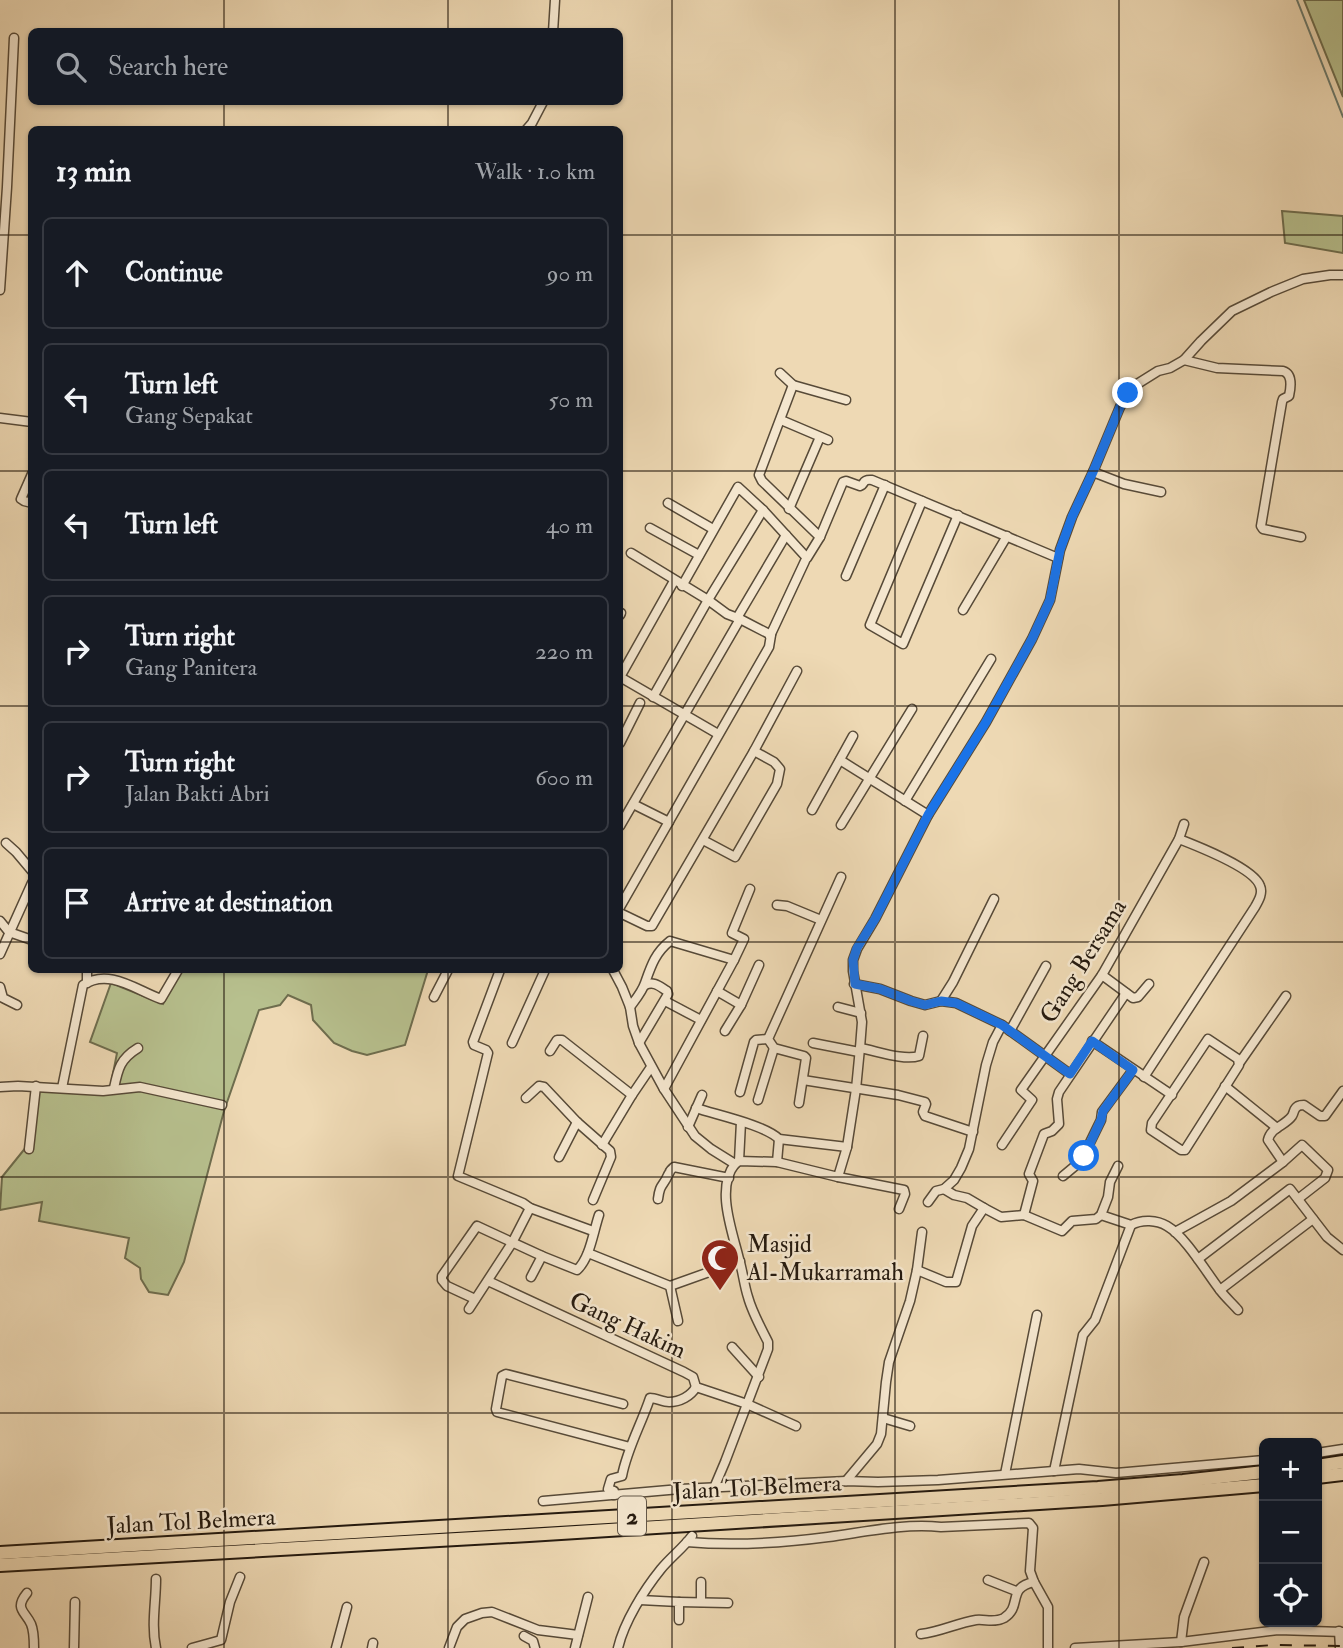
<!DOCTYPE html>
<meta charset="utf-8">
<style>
:root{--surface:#171b24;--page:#242831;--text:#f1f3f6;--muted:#9ea1a6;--line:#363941}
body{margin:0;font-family:"IM FELL Double Pica",serif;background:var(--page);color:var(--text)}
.controls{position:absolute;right:21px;bottom:21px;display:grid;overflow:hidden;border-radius:10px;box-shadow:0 2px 5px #0004}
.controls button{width:63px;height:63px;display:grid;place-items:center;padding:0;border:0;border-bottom:2px solid var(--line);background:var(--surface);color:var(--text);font:35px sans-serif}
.stop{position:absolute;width:21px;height:21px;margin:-16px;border:5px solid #1a73e8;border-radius:50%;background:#fff}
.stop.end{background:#1a73e8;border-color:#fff;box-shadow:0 2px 7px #0008}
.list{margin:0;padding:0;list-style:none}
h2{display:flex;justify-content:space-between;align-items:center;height:91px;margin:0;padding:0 28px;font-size:30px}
h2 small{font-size:23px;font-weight:400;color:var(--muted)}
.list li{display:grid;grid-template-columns:46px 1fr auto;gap:21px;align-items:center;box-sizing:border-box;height:112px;margin:0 14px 14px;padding:0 14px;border:2px solid var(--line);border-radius:10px}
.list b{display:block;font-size:26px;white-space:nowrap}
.list p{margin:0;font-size:23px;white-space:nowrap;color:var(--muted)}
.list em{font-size:23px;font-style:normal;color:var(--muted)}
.icon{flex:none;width:38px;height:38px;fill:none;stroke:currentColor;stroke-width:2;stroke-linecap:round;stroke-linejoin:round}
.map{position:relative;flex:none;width:1343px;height:1648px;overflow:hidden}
.search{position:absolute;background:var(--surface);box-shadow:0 2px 5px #0004;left:28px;top:28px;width:595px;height:77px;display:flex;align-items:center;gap:18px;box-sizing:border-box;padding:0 24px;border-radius:10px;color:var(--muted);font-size:26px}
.panel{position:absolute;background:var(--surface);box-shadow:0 2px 5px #0004;left:28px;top:126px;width:595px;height:847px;border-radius:10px}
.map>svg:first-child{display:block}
.green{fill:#b7c08e;stroke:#6e6d4e;stroke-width:2}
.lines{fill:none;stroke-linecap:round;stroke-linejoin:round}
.stream{stroke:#6b7a6d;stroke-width:2}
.minor-casing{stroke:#574a38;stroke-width:11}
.highway-casing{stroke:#251a0f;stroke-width:16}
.minor{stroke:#f4e6ce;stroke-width:8}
.highway{stroke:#eed9b4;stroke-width:12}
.rail{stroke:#251a0f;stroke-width:2;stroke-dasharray:12 12;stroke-linecap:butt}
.route{stroke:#1a73e8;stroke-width:9}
.grid{fill:none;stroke:#251a0f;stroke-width:2;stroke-opacity:0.55}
.labels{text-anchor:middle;stroke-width:5;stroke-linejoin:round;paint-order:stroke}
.shield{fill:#f4e6ce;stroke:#635748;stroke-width:2}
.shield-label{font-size:23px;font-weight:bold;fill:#251a0f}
.street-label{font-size:24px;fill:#251a0f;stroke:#f4e6ce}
.poi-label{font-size:24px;fill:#251a0f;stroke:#f4e6ce;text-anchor:start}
</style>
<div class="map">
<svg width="1343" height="1648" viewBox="0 0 1343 1648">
<rect width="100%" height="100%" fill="#eed9b4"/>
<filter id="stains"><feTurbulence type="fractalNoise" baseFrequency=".00286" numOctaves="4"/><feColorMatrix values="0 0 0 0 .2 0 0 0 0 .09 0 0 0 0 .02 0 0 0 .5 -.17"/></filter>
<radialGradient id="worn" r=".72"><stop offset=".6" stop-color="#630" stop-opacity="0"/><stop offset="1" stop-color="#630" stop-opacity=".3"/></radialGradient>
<g class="green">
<path d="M1304,0H1343V97Z"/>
<path d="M1282,211L1343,216V253L1285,243Z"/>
<path d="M179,970H428L405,1045L367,1055L352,1051L334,1043L313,1020L311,1005L288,995L280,1005L259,1010L224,1111L184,1262L168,1295L149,1292L141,1279L140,1268L125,1258L129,1238L39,1221L42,1202L0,1210L2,1177L27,1146L39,1090L110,1089L117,1053L90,1042L111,983L163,1004Z"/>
</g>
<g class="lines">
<path class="stream" d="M1297,0L1343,117"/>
<defs>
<g id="minor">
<path d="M553,32L555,0"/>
<path d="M526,130L532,123L543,102"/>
<path d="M0,290L7,187L14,38"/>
<path d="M1184,360L1217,368L1283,371C1293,374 1291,387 1289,396L1283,399L1282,402L1261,526L1263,529L1301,537"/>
<path d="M780,373L793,385L846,400"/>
<path d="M793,385L759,475L762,481L820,537"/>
<path d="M0,418L32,422"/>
<path d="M781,420L828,440"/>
<path d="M1093,472L1124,484L1161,492"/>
<path d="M32,474L21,499L24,501L32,503"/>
<path d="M922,501L870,625L903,644L958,515"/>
<path d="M668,503L713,529"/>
<path d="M789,509L820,437"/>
<path d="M650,528L699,555"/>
<path d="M846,576L885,485"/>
<path d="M682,586L738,487L763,510L807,558L820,537L843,482L846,481L860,486C866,484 861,479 872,480L1058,558"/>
<path d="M963,610L1007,536"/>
<path d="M620,615L621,613"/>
<path d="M737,618L786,535"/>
<path d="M770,636L805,561"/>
<path d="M620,677L718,734"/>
<path d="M620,677L674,581"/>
<path d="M653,697L708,600L763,510"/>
<path d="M620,743L640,703"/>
<path d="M840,760L928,815"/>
<path d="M905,801L991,659"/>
<path d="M633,804L669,822"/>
<path d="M812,810L853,736"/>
<path d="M841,825L912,709"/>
<path d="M620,826L740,619"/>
<path d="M703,840L735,857L777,784L780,769L774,762L754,751"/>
<path d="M6,843L16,852L32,871"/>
<path d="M777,905L787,906L821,920"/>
<path d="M620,907L769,647L771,635L740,619L727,614L708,600L631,553"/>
<path d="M620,913L647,926H652L754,751L797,671"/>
<path d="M0,921L9,932L32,940"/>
<path d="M0,954L32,883"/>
<path d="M87,970V983"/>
<path d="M500,970L473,1042L474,1045L486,1050L488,1053L458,1176L523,1203L530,1208L593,1231"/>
<path d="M613,970L622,987L630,1007L633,1026L639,1043L664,1089L695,1136L711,1149L735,1164"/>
<path d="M1102,975L1133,998L1138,997L1149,984"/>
<path d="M854,984L880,989L911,1001L925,1005L941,1001L956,1003L1002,1025L1070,1074"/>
<path d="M0,987L3,998L17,1005"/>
<path d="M717,991L741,1005"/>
<path d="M434,997L448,970"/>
<path d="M665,1001L701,1020"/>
<path d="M941,1001L953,982L994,899"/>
<path d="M630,1007C635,1000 642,992 645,983C651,966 655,953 670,941L734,960L744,939L732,933L750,889"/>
<path d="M838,1007L861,1013"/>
<path d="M725,1031L741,1005L759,965"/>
<path d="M1010,1031L1046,966"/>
<path d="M1208,1039L1238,1059L1239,1065L1185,1150H1181L1151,1130L1152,1123Z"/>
<path d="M1092,1041L1172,1095"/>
<path d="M512,1043L545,970"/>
<path d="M639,1043L668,994L667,991C659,986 654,981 645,985"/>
<path d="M813,1043L859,1052"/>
<path d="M860,1048C877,1051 904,1061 919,1056L923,1036"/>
<path d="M550,1051L557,1040H562L632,1095"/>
<path d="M1240,1062L1286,996"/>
<path d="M1144,1077L1255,907C1259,900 1263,893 1260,886C1254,868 1197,846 1179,839"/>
<path d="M803,1080L898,1095L925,1102L926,1104L923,1112L925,1116L973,1132"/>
<path d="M1225,1086L1277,1128"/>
<path d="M0,1087L18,1086L103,1091L140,1087L222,1105"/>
<path d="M62,1088L83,985C109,968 136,990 161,999L178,970"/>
<path d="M114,1088C118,1069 120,1059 138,1048"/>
<path d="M664,1089L734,960"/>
<path d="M740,1092L754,1042L756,1040L768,1039"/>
<path d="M526,1098L539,1086L544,1087L577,1122L610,1151L611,1157L593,1200"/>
<path d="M758,1100L774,1048"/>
<path d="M799,1103L806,1058L804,1056L774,1048L768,1039L841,877"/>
<path d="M696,1108C717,1115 765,1125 779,1139L847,1147"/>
<path d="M688,1127L702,1095"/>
<path d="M602,1145L632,1095L651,1067"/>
<path d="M1002,1145L1032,1100L1021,1090L1102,975L1179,839L1184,824"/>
<path d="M29,1149L36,1086"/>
<path d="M559,1157L577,1122"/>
<path d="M739,1161L741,1122"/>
<path d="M777,1162L779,1139"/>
<path d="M1283,1162L1268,1140C1271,1127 1285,1126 1292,1116C1295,1111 1293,1109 1298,1106C1300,1105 1302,1105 1304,1105L1320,1116H1325L1343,1091"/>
<path d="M735,1164L739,1161L777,1162L838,1177L847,1147L856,1089L860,1048L862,1022L853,971V960L857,949L875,919L928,815L986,722L1032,639L1050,600L1060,550L1072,517L1093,472L1120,407L1128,393L1134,386L1158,371L1170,368L1184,360L1201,341L1232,311L1271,292L1303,279L1330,275H1343"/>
<path d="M1063,1176L1081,1161L1101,1120L1102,1112L1133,1070"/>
<path d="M838,1177L904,1190L905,1194L899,1209"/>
<path d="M944,1189L954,1195L967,1198L984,1208"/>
<path d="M658,1199C660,1183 663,1187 668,1175C673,1167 667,1174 674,1167L729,1178"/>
<path d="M928,1202L936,1191L944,1189L954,1180L961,1168L969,1149L986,1065L993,1042L1002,1025"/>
<path d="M1024,1215L1033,1181L1029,1174L1044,1134L1052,1131L1059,1124L1057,1099L1059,1092L1126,993"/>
<path d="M1101,1215L1131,1225C1142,1219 1157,1220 1167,1226C1186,1237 1206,1272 1220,1290C1225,1297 1232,1303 1238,1310"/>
<path d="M1175,1232L1231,1201L1283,1162L1302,1145L1328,1170L1325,1178L1298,1199"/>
<path d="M588,1253L670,1286L740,1261"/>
<path d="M1198,1259L1290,1189L1327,1237L1343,1250"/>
<path d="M917,1270L946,1282H956L972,1226L984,1208L1001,1217L1024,1215L1062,1231L1072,1221L1096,1219L1101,1215L1108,1197L1110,1182L1118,1166"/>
<path d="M531,1277L542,1256"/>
<path d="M488,1281L684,1372L693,1377L696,1387L747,1404L796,1426"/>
<path d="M670,1286L678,1321"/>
<path d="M1220,1290L1313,1219"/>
<path d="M475,1299L447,1286L442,1280V1276L477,1226L542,1256L577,1270C590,1258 593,1233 599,1215"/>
<path d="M469,1309L512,1243L530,1208"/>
<path d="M732,1347L759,1377"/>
<path d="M623,1404L506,1374L502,1376L496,1409L497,1412L630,1447"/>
<path d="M883,1418L910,1426"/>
<path d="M1317,1453L1343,1449"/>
<path d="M1054,1471L1083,1335L1095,1320L1131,1225"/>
<path d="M1005,1474L1037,1315"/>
<path d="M846,1481L877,1444L881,1434L886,1382L889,1362L910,1301L917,1270L922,1232"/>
<path d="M614,1495V1491L608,1489L611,1479L622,1476C627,1449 641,1425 650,1398C656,1398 663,1402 669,1402C680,1402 691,1396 696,1387"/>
<path d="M711,1495L725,1462L768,1349V1342C761,1328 752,1312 748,1297C744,1285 743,1272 739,1259C733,1233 715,1188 735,1164"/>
<path d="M543,1501L680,1489L846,1481L878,1482L938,1480L1079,1469L1116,1473L1264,1460"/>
<path d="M687,1542C733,1546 782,1543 828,1537C865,1532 904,1523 941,1527L1029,1523L1033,1528L1030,1571L1034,1582L1048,1607V1648"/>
<path d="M156,1579C156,1602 151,1625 156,1648"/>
<path d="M988,1580L1016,1591"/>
<path d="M701,1582V1602"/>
<path d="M27,1593C14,1609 25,1611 31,1624C34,1631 34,1641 34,1648"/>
<path d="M640,1600L679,1602V1620"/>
<path d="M679,1602L728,1603"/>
<path d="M1339,1631L1340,1648"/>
<path d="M921,1634C940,1632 957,1623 976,1620C985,1619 995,1623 1004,1618C1023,1606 1006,1588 1034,1582"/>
<path d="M524,1636L533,1641L535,1648"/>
<path d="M1181,1642L1184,1617L1204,1562"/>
<path d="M74,1648L75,1602"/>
<path d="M192,1648L221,1640L230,1602L240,1577"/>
<path d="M336,1648L347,1607"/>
<path d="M372,1648L373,1643"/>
<path d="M449,1648L457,1627L465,1619L482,1613L492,1612L538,1630L578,1635"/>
<path d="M575,1648L588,1597"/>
<path d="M618,1648C624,1622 644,1590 661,1569C671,1557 683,1548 692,1536"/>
<path d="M1075,1648L1181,1642L1278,1630L1343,1632"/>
</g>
<g id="highway">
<path d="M1317,1466L1343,1462"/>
<path d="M1317,1477L1343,1474"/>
<path d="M0,1553L1098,1488L1183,1481L1264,1472"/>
<path d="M0,1565L529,1535L1102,1499L1264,1485"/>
</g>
</defs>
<use href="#minor" class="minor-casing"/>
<use href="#highway" class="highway-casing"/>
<use href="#minor" class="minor"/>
<use href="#highway" class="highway"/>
<path class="rail" d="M1232,1648L1273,1645L1343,1646"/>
</g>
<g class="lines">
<path class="route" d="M1084,1156L1101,1120L1103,1111L1133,1070L1092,1041L1070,1074L1002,1025L956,1003L941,1001L925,1005L911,1001L880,989L855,984L853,960L857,948L875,919L928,815L986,722L1032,639L1050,600L1060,550L1072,517L1093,472L1120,407L1128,393"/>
</g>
<path class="grid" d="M224,0V32M448,0V32M672,0V1648M895,0V1648M1119,0V1648M224,102V130M448,102V130M0,235H32M620,235H1343M0,471H32M620,471H1343M0,706H32M620,706H1343M0,942H32M620,942H1343M224,970V1648M448,970V1648M0,1177H1343M0,1413H1343"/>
<defs>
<symbol id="mosque-pin" viewBox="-11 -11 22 30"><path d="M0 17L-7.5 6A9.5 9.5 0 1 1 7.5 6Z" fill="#8f2418" stroke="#f4e6ce"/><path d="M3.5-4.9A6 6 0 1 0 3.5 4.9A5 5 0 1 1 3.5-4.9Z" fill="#fff"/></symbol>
</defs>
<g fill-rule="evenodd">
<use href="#mosque-pin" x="698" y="1236" width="44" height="60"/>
</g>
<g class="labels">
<rect class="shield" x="618" y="1496.5" width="28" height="39" rx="5"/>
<g class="shield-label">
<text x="632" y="1524">2</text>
</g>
<g class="street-label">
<text transform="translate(1083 961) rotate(-58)" y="8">Gang Bersama</text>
<text transform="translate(628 1325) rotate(25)" y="8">Gang Hakim</text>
<text transform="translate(757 1487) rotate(-3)" y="8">Jalan Tol Belmera</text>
<text transform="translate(191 1521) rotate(-3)" y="8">Jalan Tol Belmera</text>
</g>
<g class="poi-label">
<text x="747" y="1252">Masjid<tspan x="747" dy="28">Al-Mukarramah</tspan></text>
</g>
</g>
<rect width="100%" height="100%" filter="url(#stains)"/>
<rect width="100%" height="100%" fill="url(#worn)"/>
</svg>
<div class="controls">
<button>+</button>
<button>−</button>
<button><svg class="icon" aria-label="locate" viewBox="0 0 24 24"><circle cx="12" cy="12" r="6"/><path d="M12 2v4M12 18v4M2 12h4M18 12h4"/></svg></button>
</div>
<div class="stop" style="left:1084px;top:1156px"></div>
<div class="stop end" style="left:1128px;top:393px"></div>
<div class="search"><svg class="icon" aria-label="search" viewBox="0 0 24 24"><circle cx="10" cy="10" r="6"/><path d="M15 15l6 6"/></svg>Search here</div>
<section class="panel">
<h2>13 min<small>Walk · 1.0 km</small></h2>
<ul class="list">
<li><svg class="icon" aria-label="ahead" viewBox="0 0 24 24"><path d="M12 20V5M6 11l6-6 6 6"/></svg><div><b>Continue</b></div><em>90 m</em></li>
<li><svg class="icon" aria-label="left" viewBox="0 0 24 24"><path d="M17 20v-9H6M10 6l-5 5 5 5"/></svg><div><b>Turn left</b><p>Gang Sepakat</p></div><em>50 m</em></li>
<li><svg class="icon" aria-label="left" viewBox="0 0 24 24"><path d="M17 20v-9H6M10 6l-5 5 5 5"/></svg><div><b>Turn left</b></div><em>40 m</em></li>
<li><svg class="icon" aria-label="right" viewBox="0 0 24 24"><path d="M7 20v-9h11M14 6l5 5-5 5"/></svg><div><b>Turn right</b><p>Gang Panitera</p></div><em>220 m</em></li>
<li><svg class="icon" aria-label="right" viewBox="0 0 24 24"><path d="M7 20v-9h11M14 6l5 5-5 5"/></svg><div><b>Turn right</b><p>Jalan Bakti Abri</p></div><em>600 m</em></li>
<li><svg class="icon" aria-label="arrive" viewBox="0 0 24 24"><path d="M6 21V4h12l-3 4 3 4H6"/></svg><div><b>Arrive at destination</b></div></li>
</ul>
</section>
</div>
